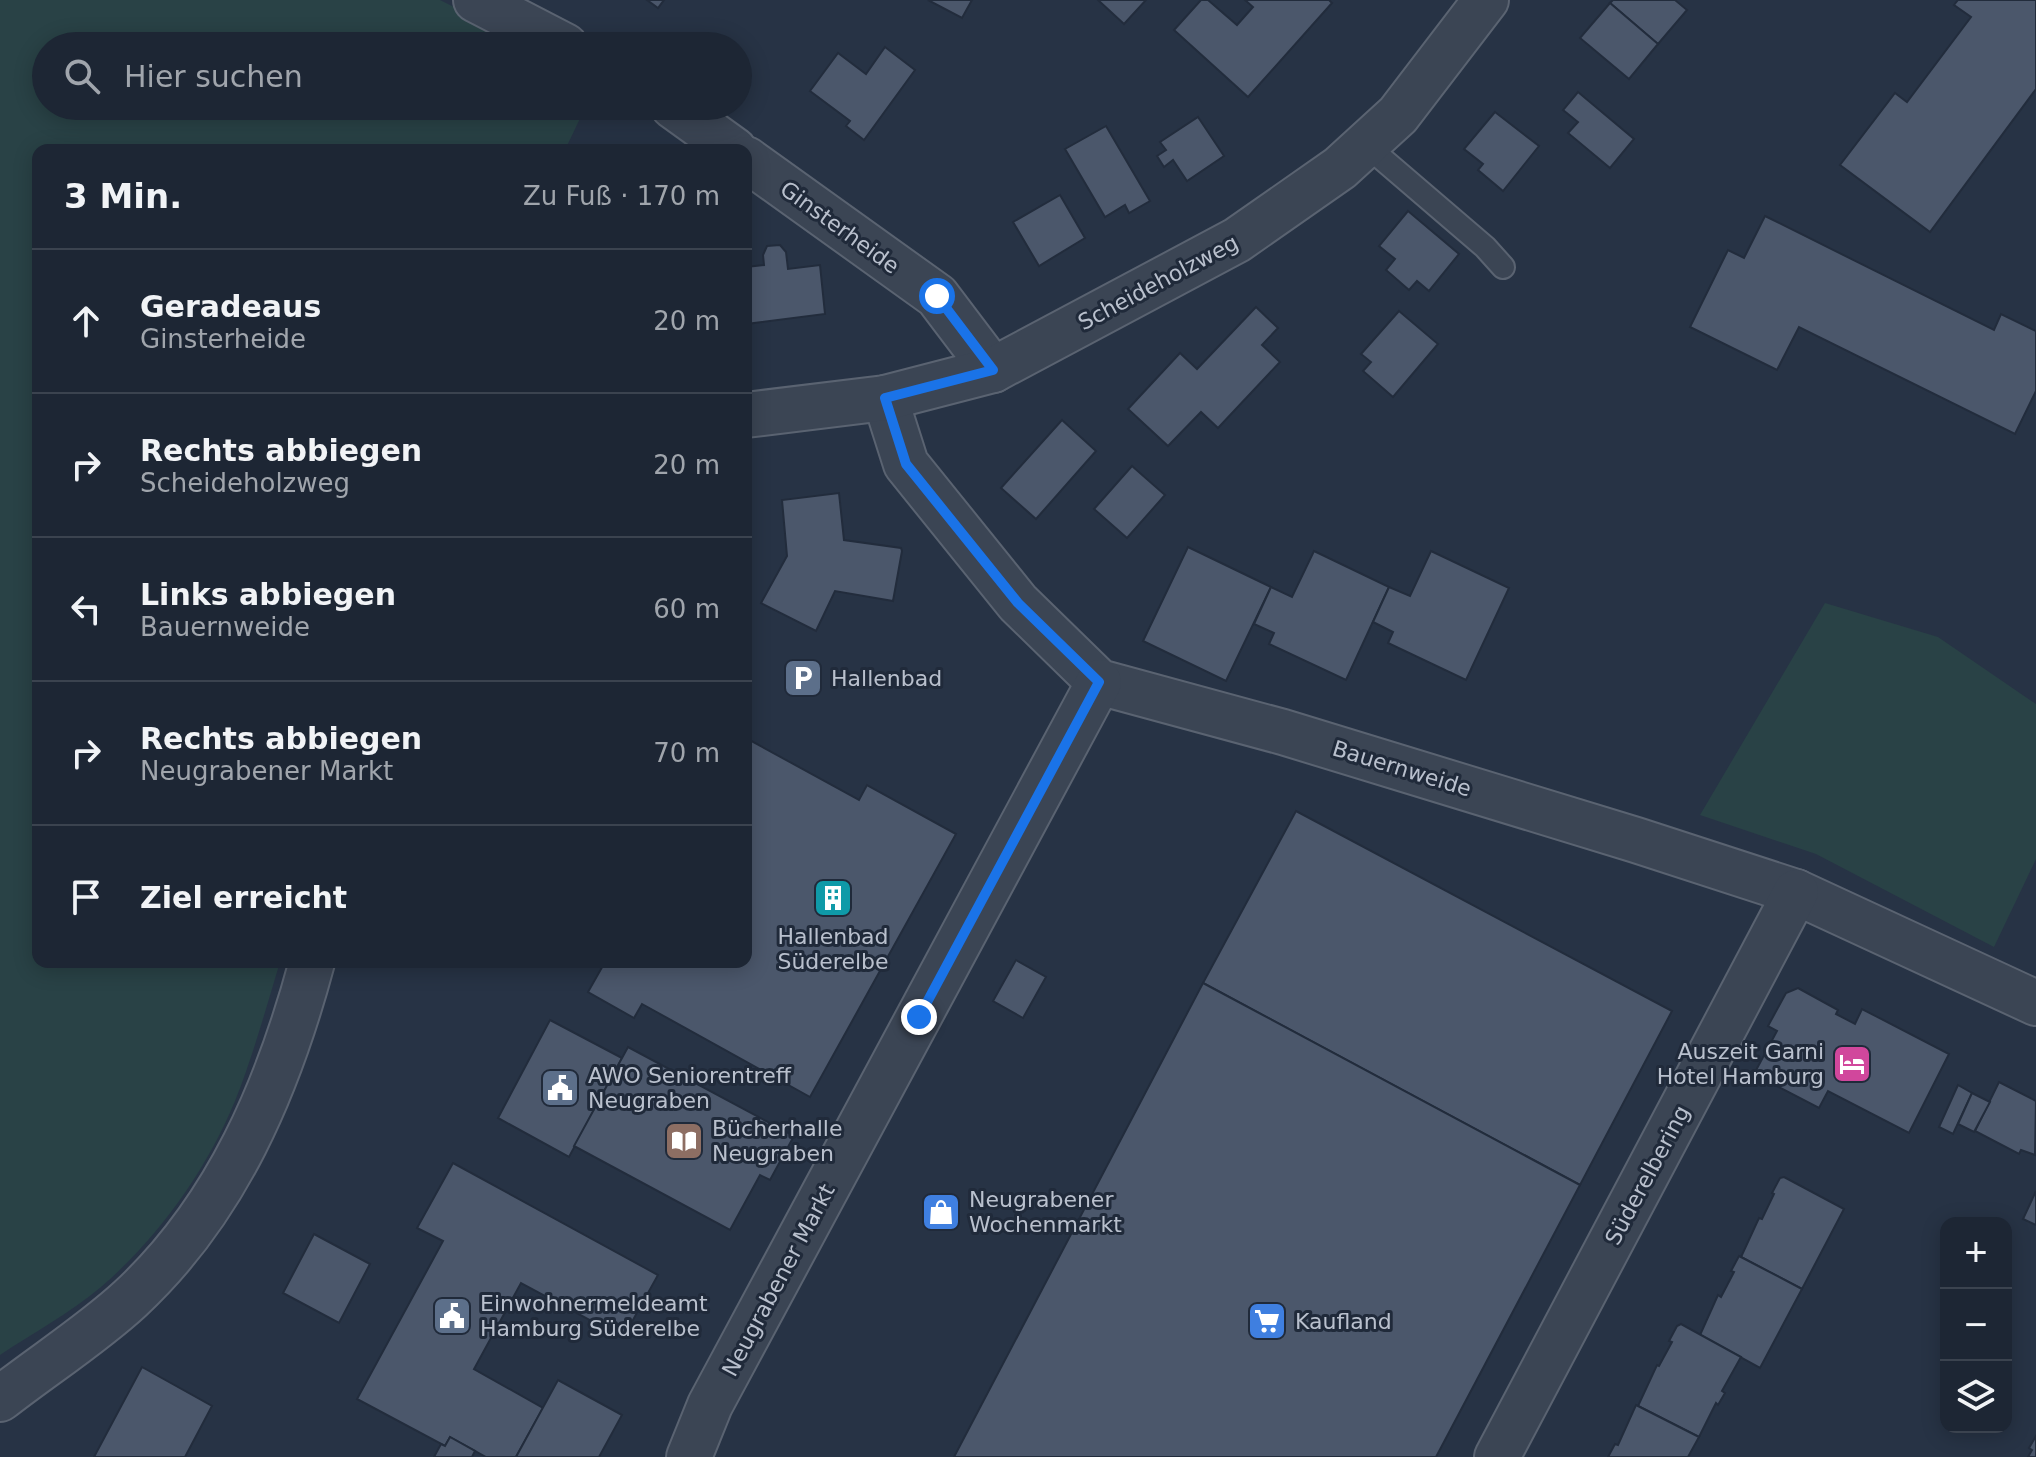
<!DOCTYPE html>
<html lang="de">
<meta charset="utf-8">
<style>
:root{--surface:#1d2634;--page:#2a3240;--text:#f1f3f6;--muted:#a0a5ac;--line:#3b434f}
body{margin:0;font-family:"DejaVu Sans",sans-serif;background:var(--page);color:var(--text)}
.controls{position:absolute;right:24px;bottom:24px;display:grid;overflow:hidden;border-radius:16px;box-shadow:0 4px 20px #0003}
.controls button{width:72px;height:72px;display:grid;place-items:center;padding:0;border:0;border-bottom:2px solid var(--line);background:var(--surface);color:var(--text);font:40px sans-serif}
.stop{position:absolute;width:24px;height:24px;margin:-18px;border:6px solid #1a73e8;border-radius:50%;background:#fff}
.stop.end{background:#1a73e8;border-color:#fff;box-shadow:0 2px 8px #0008}
.list{margin:0;padding:0;list-style:none}
h2{display:flex;justify-content:space-between;align-items:center;height:104px;margin:0;padding:0 32px;font-size:34px}
h2 small{font-size:26px;font-weight:400;color:var(--muted)}
.list li{display:grid;grid-template-columns:52px 1fr auto;gap:24px;align-items:center;box-sizing:border-box;height:144px;padding:0 32px;border-top:2px solid var(--line)}
.list b{display:block;font-size:30px;white-space:nowrap}
.list p{margin:0;font-size:26px;white-space:nowrap;color:var(--muted)}
.list em{font-size:26px;font-style:normal;color:var(--muted)}
.icon{flex:none;width:44px;height:44px;fill:none;stroke:currentColor;stroke-width:2;stroke-linecap:round;stroke-linejoin:round}
.map{position:relative;flex:none;width:2036px;height:1457px;overflow:hidden}
.search{position:absolute;background:var(--surface);box-shadow:0 4px 20px #0003;left:32px;top:32px;width:720px;height:88px;display:flex;align-items:center;gap:20px;box-sizing:border-box;padding:0 28px;border-radius:44px;color:var(--muted);font-size:30px}
.panel{position:absolute;background:var(--surface);box-shadow:0 4px 20px #0003;left:32px;top:144px;width:720px;height:824px;border-radius:16px}
.map>svg:first-child{display:block}
.green{fill:#294246}
.building{fill:#4b576b;stroke:#222c3c;stroke-width:2}
.lines{fill:none;stroke-linecap:round;stroke-linejoin:round}
.service-casing{stroke:#5a6371;stroke-width:26}
.minor-casing{stroke:#5a6371;stroke-width:48}
.service{stroke:#3b4554;stroke-width:22}
.minor{stroke:#3b4554;stroke-width:44}
.route{stroke:#1a73e8;stroke-width:10}
.labels{text-anchor:middle;stroke-width:6;stroke-linejoin:round;paint-order:stroke}
.street-label{font-size:22px;fill:#b9c0cd;stroke:#202a3a}
.poi-label{font-size:22px;fill:#b9c0cd;stroke:#202a3a;text-anchor:start}
</style>
<div class="map">
<svg width="2036" height="1457" viewBox="0 0 2036 1457">
<rect width="100%" height="100%" fill="#273345"/>
<g class="green">
<path d="M0,0H440L532,46H46V106H586L565,150H38V962H280C266,1008 253,1056 235,1101C206,1171 158,1238 101,1287C70,1313 33,1333 0,1355Z"/>
<path d="M1825,603L1938,637L2036,704V859L1994,947L1816,854L1700,815Z"/>
</g>
<g class="building">
<path d="M647,0H664L658,8Z"/>
<path d="M928,0H972L962,18Z"/>
<path d="M1098,0H1146L1124,24Z"/>
<path d="M1201,0H1208L1237,25L1253,7L1245,0H1329L1332,3L1248,97L1174,30Z"/>
<path d="M1613,0H1675L1687,10L1658,44L1610,3Z"/>
<path d="M1958,0H2036V89L1930,232L1840,165L1895,93L1907,102L1971,17L1954,5Z"/>
<path d="M1610,3L1658,44L1629,79L1580,38Z"/>
<path d="M885,47L915,70L864,140L846,126L850,121L810,91L838,53L866,74Z"/>
<path d="M1578,92L1634,139L1610,168L1568,133L1578,122L1563,110Z"/>
<path d="M1495,112L1539,146L1503,191L1478,170L1483,164L1464,149Z"/>
<path d="M1198,117L1224,156L1187,181L1173,160L1164,167L1157,156L1166,150L1160,142Z"/>
<path d="M1106,126L1150,201L1129,213L1125,205L1105,217L1065,149Z"/>
<path d="M1060,195L1085,238L1039,266L1013,222Z"/>
<path d="M1408,211L1459,254L1429,291L1417,281L1409,290L1386,270L1395,259L1379,246Z"/>
<path d="M1765,216L1994,330L2001,314L2036,331V391L2015,434L1799,327L1777,370L1690,327L1728,250L1744,258Z"/>
<path d="M780,245L786,252L788,269L820,265L825,314L746,324V267L764,265L763,255L767,246Z"/>
<path d="M1256,307L1278,328L1262,345L1280,362L1218,428L1201,412L1168,446L1128,409L1180,353L1197,369Z"/>
<path d="M1399,311L1438,344L1393,397L1363,371L1371,362L1361,354Z"/>
<path d="M1062,420L1096,451L1036,519L1001,488Z"/>
<path d="M1132,466L1165,495L1127,538L1094,509Z"/>
<path d="M839,493L844,540L901,548L902,551L893,601L835,591L816,631L761,603L787,556L782,500Z"/>
<path d="M1188,547L1271,587L1226,681L1143,641Z"/>
<path d="M1314,551L1389,587L1346,680L1269,644L1274,633L1254,624L1271,587L1292,597Z"/>
<path d="M1431,551L1509,588L1466,680L1388,643L1393,632L1373,622L1389,587L1410,596Z"/>
<path d="M746,738L859,800L867,785L956,834L810,1097L642,1004L634,1018L588,992L605,962H746Z"/>
<path d="M1296,811L1672,1011L1580,1185L1203,983Z"/>
<path d="M1016,960L1046,977L1023,1018L993,1001Z"/>
<path d="M1203,983L1580,1185L1436,1457H954Z"/>
<path d="M1798,988L1838,1010L1836,1014L1855,1024L1862,1009L1949,1054L1909,1133L1828,1091L1819,1108L1754,1074L1777,1031L1768,1026L1786,993Z"/>
<path d="M550,1020L622,1058L569,1157L498,1118Z"/>
<path d="M628,1047L794,1136L770,1180L760,1175L730,1230L574,1146Z"/>
<path d="M1999,1082L2036,1101L2035,1155L2021,1150L2019,1154L1975,1131Z"/>
<path d="M1958,1085L1972,1093L1953,1134L1939,1127Z"/>
<path d="M1972,1093L1990,1102L1974,1132L1958,1124Z"/>
<path d="M453,1163L658,1275L623,1338L521,1283L474,1369L543,1408L516,1457H486L450,1437L445,1446L357,1399L443,1241L417,1228Z"/>
<path d="M1784,1177L1844,1209L1802,1289L1741,1257L1759,1218L1762,1219L1774,1194L1772,1193L1780,1178Z"/>
<path d="M2036,1191V1225L2023,1219Z"/>
<path d="M314,1234L370,1264L339,1323L283,1293Z"/>
<path d="M1739,1256L1802,1289L1760,1368L1700,1335L1718,1295L1721,1297L1734,1272L1731,1271Z"/>
<path d="M1681,1324L1741,1357L1722,1391L1725,1393L1718,1405L1716,1403L1699,1437L1638,1406L1657,1365L1659,1366L1672,1342L1669,1341L1677,1326Z"/>
<path d="M142,1367L212,1406L185,1457H94Z"/>
<path d="M558,1380L622,1415L599,1457H516Z"/>
<path d="M1636,1405L1699,1437L1688,1457H1608L1615,1444L1618,1445Z"/>
<path d="M2036,1436V1457H2028L2032,1450L2029,1448Z"/>
<path d="M450,1437L475,1451L472,1457H434L441,1444L445,1446Z"/>
</g>
<g class="lines">
<defs>
<path id="service" d="M1366,145L1485,247L1503,267"/>
<g id="minor">
<path d="M476,0L565,46"/>
<path d="M673,106L734,150"/>
<path d="M746,159L937,296L993,370"/>
<path d="M885,398L906,464L1018,603L1099,682L1283,732L1636,840L1796,892L2036,1003"/>
<path d="M746,415L885,398L993,370L1237,240L1340,168L1398,115L1486,0"/>
<path d="M0,1399C42,1366 91,1335 130,1299C227,1209 278,1088 312,962"/>
<path d="M689,1457L710,1405L1099,682"/>
<path d="M1497,1457L1796,892"/>
</g>
</defs>
<use href="#service" class="service-casing"/>
<use href="#minor" class="minor-casing"/>
<use href="#service" class="service"/>
<use href="#minor" class="minor"/>
</g>
<g class="lines">
<path class="route" d="M919,1017L1099,682L1018,603L906,464L885,398L993,370L937,296"/>
</g>
<defs>
<symbol id="parking-square" viewBox="-11 -11 22 22"><rect x="-9" y="-9" width="18" height="18" rx="4" fill="#5c6f8a" stroke="#202a3a"/><path d="M-3.5-5.5H1a3.5 3.5 0 0 1 0 7H-1V5.5H-3.5ZM-1-3.4V-.6H.8a1.4 1.4 0 0 0 0-2.8Z" fill="#fff"/></symbol>
<symbol id="building-square" viewBox="-11 -11 22 22"><rect x="-9" y="-9" width="18" height="18" rx="4" fill="#0f9aa8" stroke="#202a3a"/><path d="M-4-6H4V6H1V3H-1V6H-4ZM-2.5-4.3h1.7v1.8h-1.7ZM.8-4.3h1.7v1.8H.8ZM-2.5-1h1.7V.8h-1.7ZM.8-1h1.7V.8H.8Z" fill="#fff"/></symbol>
<symbol id="hotel-square" viewBox="-11 -11 22 22"><rect x="-9" y="-9" width="18" height="18" rx="4" fill="#d1479c" stroke="#202a3a"/><path d="M-6-4.5h1.5V1H6V5H4.5V3h-9V5H-6ZM-4 0a1.8 1.8 0 1 1 3.6 0ZM.5 0V-2.5h3Q6-2.5 6 0Z" fill="#fff"/></symbol>
<symbol id="civic-square" viewBox="-11 -11 22 22"><rect x="-9" y="-9" width="18" height="18" rx="4" fill="#5c6f8a" stroke="#202a3a"/><path d="M-.6-6.5H3V-4.5H.6V-3L4-1V1h2V6H-6V1h2V-1L-.6-3ZM-1.2 2.5V6h2.4V2.5Z" fill="#fff"/></symbol>
<symbol id="library-square" viewBox="-11 -11 22 22"><rect x="-9" y="-9" width="18" height="18" rx="4" fill="#8d6e63" stroke="#202a3a"/><path d="M-6-4Q-3-5.5-.7-3.5V5Q-3 3-6 4ZM6-4Q3-5.5 .7-3.5V5Q3 3 6 4Z" fill="#fff"/></symbol>
<symbol id="shop-square" viewBox="-11 -11 22 22"><rect x="-9" y="-9" width="18" height="18" rx="4" fill="#3f7fe0" stroke="#202a3a"/><path d="M-5-2.5h2.3a2.7 3.5 0 0 1 5.4 0H5L5.5 6h-11ZM-1.5-2.5h3a1.5 2.3 0 0 0-3 0Z" fill="#fff"/></symbol>
<symbol id="supermarket-square" viewBox="-11 -11 22 22"><rect x="-9" y="-9" width="18" height="18" rx="4" fill="#3f7fe0" stroke="#202a3a"/><path d="M-6-5.5h2.5l.6 2H6L4.5 2H-2.5L-4.4-4H-6ZM-1.5 3.2a1.3 1.3 0 1 0 .1 0ZM3 3.2a1.3 1.3 0 1 0 .1 0Z" fill="#fff"/></symbol>
</defs>
<g fill-rule="evenodd">
<use href="#parking-square" x="781" y="656" width="44" height="44"/>
<use href="#building-square" x="811" y="876" width="44" height="44"/>
<use href="#hotel-square" x="1830" y="1042" width="44" height="44"/>
<use href="#civic-square" x="538" y="1066" width="44" height="44"/>
<use href="#library-square" x="662" y="1119" width="44" height="44"/>
<use href="#shop-square" x="919" y="1190" width="44" height="44"/>
<use href="#civic-square" x="430" y="1294" width="44" height="44"/>
<use href="#supermarket-square" x="1245" y="1299" width="44" height="44"/>
</g>
<g class="labels">
<g class="street-label">
<text transform="translate(840 227) rotate(36)" y="8">Ginsterheide</text>
<text transform="translate(1158 282) rotate(-28)" y="8">Scheideholzweg</text>
<text transform="translate(1402 768) rotate(17)" y="8">Bauernweide</text>
<text transform="translate(1647 1175) rotate(-62)" y="8">Süderelbering</text>
<text transform="translate(778 1280) rotate(-62)" y="8">Neugrabener Markt</text>
</g>
<g class="poi-label">
<text x="831" y="686">Hallenbad</text>
<text x="833" y="944" text-anchor="middle">Hallenbad<tspan x="833" dy="25">Süderelbe</tspan></text>
<text x="1824" y="1059" text-anchor="end">Auszeit Garni<tspan x="1824" dy="25">Hotel Hamburg</tspan></text>
<text x="588" y="1083">AWO Seniorentreff<tspan x="588" dy="25">Neugraben</tspan></text>
<text x="712" y="1136">Bücherhalle<tspan x="712" dy="25">Neugraben</tspan></text>
<text x="969" y="1207">Neugrabener<tspan x="969" dy="25">Wochenmarkt</tspan></text>
<text x="480" y="1311">Einwohnermeldeamt<tspan x="480" dy="25">Hamburg Süderelbe</tspan></text>
<text x="1295" y="1329">Kaufland</text>
</g>
</g>
</svg>
<div class="controls">
<button>+</button>
<button>−</button>
<button><svg class="icon" aria-label="layers" viewBox="0 0 24 24"><path d="M12 4l9 5-9 5-9-5zM3 14l9 5 9-5"/></svg></button>
</div>
<div class="stop" style="left:937px;top:296px"></div>
<div class="stop end" style="left:919px;top:1017px"></div>
<div class="search"><svg class="icon" aria-label="search" viewBox="0 0 24 24"><circle cx="10" cy="10" r="6"/><path d="M15 15l6 6"/></svg>Hier suchen</div>
<section class="panel">
<h2>3 Min.<small>Zu Fuß · 170 m</small></h2>
<ul class="list">
<li><svg class="icon" aria-label="ahead" viewBox="0 0 24 24"><path d="M12 20V5M6 11l6-6 6 6"/></svg><div><b>Geradeaus</b><p>Ginsterheide</p></div><em>20 m</em></li>
<li><svg class="icon" aria-label="right" viewBox="0 0 24 24"><path d="M7 20v-9h11M14 6l5 5-5 5"/></svg><div><b>Rechts abbiegen</b><p>Scheideholzweg</p></div><em>20 m</em></li>
<li><svg class="icon" aria-label="left" viewBox="0 0 24 24"><path d="M17 20v-9H6M10 6l-5 5 5 5"/></svg><div><b>Links abbiegen</b><p>Bauernweide</p></div><em>60 m</em></li>
<li><svg class="icon" aria-label="right" viewBox="0 0 24 24"><path d="M7 20v-9h11M14 6l5 5-5 5"/></svg><div><b>Rechts abbiegen</b><p>Neugrabener Markt</p></div><em>70 m</em></li>
<li><svg class="icon" aria-label="arrive" viewBox="0 0 24 24"><path d="M6 21V4h12l-3 4 3 4H6"/></svg><div><b>Ziel erreicht</b></div></li>
</ul>
</section>
</div>
